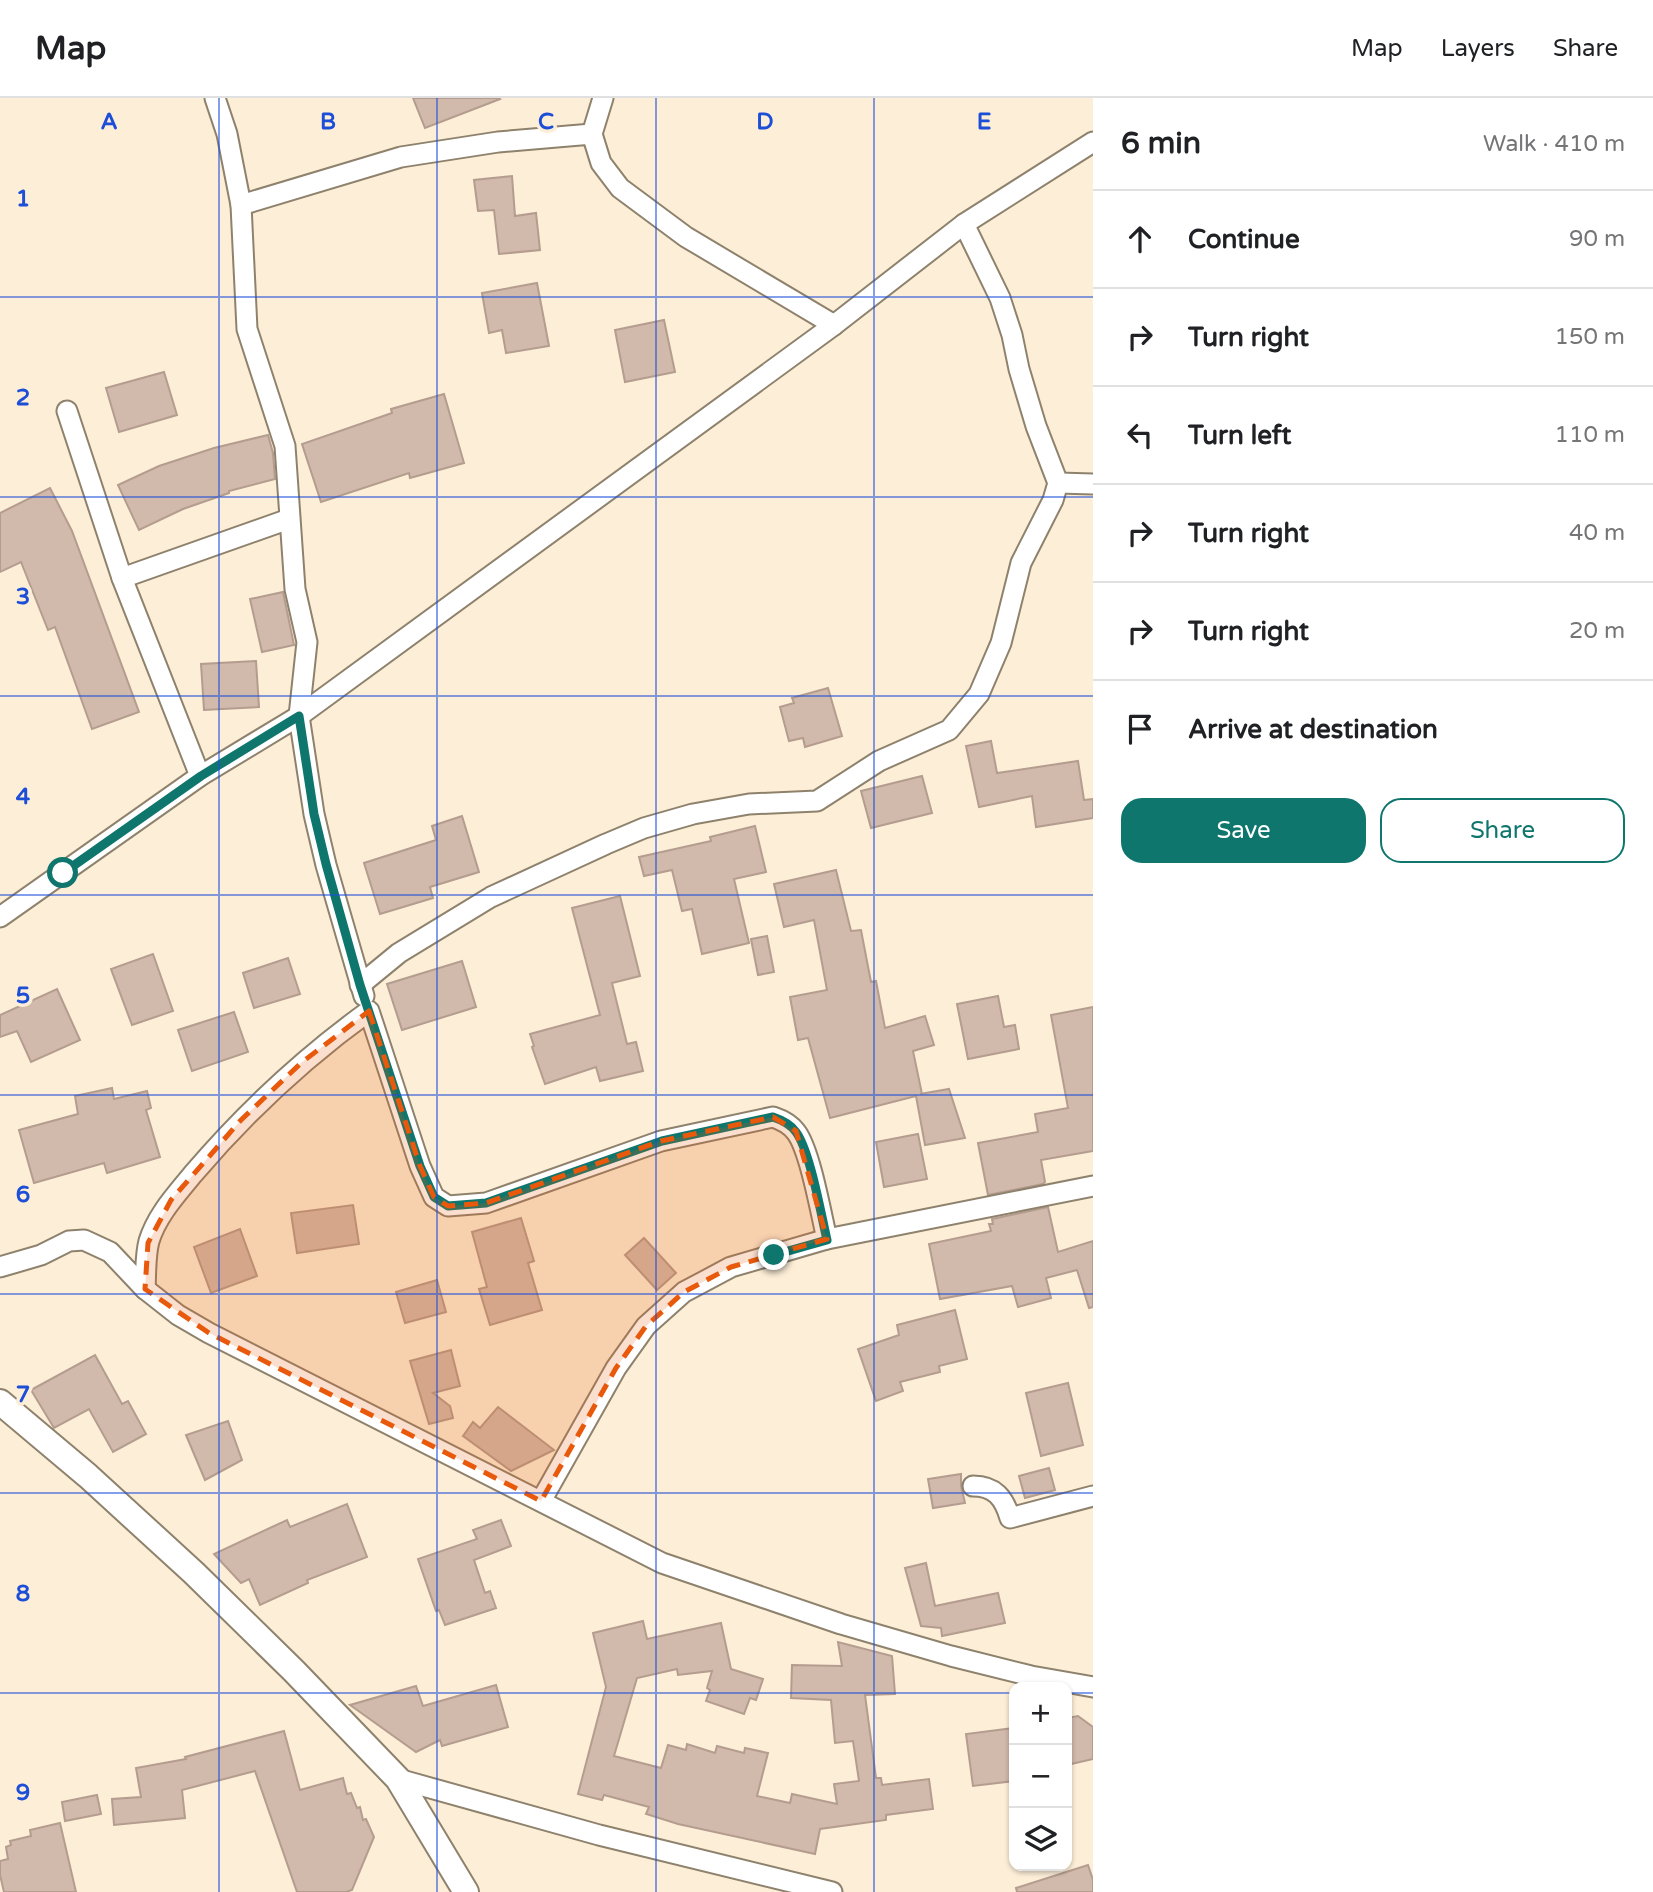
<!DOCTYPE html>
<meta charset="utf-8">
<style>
:root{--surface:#fff;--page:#f6f6f6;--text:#202124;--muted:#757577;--line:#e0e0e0;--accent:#0f766e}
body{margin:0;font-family:"Varela Round",sans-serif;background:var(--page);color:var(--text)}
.controls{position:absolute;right:21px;bottom:21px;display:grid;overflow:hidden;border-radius:14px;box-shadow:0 2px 5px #0004}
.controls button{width:63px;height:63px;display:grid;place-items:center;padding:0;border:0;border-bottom:2px solid var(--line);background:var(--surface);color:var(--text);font:35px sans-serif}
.stop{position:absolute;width:21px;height:21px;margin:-16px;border:5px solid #0f766e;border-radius:50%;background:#fff}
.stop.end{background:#0f766e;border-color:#fff;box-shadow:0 2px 7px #0008}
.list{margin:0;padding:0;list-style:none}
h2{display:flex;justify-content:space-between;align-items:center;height:91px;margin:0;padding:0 28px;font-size:30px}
h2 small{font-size:23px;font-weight:400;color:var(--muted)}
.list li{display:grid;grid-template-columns:46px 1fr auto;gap:21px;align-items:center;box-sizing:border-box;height:98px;padding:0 28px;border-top:2px solid var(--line)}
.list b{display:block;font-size:26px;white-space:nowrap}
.list em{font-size:23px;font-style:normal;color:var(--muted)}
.actions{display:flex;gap:14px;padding:21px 28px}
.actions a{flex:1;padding:16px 0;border:2px solid var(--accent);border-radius:21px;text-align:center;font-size:24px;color:var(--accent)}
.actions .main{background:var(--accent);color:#fff}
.icon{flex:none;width:38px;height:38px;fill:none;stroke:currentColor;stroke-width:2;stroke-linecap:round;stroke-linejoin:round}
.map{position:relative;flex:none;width:1093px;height:1794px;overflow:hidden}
header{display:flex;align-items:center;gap:42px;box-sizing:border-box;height:98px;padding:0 35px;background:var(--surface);border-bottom:2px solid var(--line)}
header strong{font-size:33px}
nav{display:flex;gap:38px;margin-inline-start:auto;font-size:24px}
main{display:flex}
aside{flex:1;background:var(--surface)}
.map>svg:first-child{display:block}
.building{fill:#d1b9ab;stroke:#b49c8e;stroke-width:2}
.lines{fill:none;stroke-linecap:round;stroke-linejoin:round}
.minor-casing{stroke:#8e826d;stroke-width:23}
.tertiary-casing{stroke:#8e826d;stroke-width:28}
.minor{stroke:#fff;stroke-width:19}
.tertiary{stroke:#fff;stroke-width:24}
.route{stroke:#0f766e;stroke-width:9}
.marked{fill:#e8590c;fill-opacity:0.2;stroke:#e8590c;stroke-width:5;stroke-dasharray:14 9;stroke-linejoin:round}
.grid{fill:none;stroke:#1d4ed8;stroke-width:2;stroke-opacity:0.55}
.grid-label{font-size:23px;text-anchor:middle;font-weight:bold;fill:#1d4ed8;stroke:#fceed7;stroke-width:7;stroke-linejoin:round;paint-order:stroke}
</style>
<header>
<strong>Map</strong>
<nav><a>Map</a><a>Layers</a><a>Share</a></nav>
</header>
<main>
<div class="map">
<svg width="1093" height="1794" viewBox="0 0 1093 1794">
<rect width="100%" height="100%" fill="#fceed7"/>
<g class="building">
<path d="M413,0H499L500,1L425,30Z"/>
<path d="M512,78L515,118L536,115L540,152L499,156L494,112L478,113L474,82Z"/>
<path d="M537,185L549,248L506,255L502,232L489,235L482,195Z"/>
<path d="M664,222L675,274L625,284L615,232Z"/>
<path d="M164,274L177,317L119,334L106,290Z"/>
<path d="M444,296L464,365L410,380L409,375L321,404L302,346L392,315L391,311Z"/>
<path d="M268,337L273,355L275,381L229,393V395L183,411L139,432L118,387L159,368L214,350Z"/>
<path d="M50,390L72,433L139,614L92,631L55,529L48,532L21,464L0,474V415Z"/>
<path d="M283,494L294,547L262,554L250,501Z"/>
<path d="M256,563L259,609L204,612L201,566Z"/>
<path d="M828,590L842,638L805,649L803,640L789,643L780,609L794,605L792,600Z"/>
<path d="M991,643L997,675L1078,663L1084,702L1093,701V720L1036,729L1032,698L979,709L966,648Z"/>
<path d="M922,678L932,715L871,730L861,693Z"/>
<path d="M462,718L479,774L430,789L433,800L380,816L364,765L436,742L432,728Z"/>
<path d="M755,728L766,774L734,781L749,845L702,856L692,811L682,813L672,772L644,778L639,759L711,743L710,739Z"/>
<path d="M836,772L851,833L861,832L871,884L876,883L885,930L925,918L934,947L913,953L922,996H920L949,991L965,1040L925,1047L916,998L830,1020L808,940L798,942L790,899L827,892L814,822L784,829L774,786Z"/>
<path d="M620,798L640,878L612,885L627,946L636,944L643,973L600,983L596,969L545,986L532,949L534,948L530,936L600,917L572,810Z"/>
<path d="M767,838L774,874L758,877L751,841Z"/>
<path d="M153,856L173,913L132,927L111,871Z"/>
<path d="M288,860L300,896L254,910L243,875Z"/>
<path d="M462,863L476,909L402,932L387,886Z"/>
<path d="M57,891L80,942L31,964L17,933L0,939V917Z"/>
<path d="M998,898L1004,929L1015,927L1019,951L968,961L957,906Z"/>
<path d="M1093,909V1053L1041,1062L1045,1084L1043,1086L988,1097L978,1045L1038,1034L1035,1016L1068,1010L1051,917Z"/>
<path d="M234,914L248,954L192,973L178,932Z"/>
<path d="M112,990L114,1001L147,993L151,1010L146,1012L160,1059L107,1075L104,1065L34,1085L19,1032L78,1016L75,998Z"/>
<path d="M918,1036L927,1081L884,1089L876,1044Z"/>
<path d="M353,1107L359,1146L297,1155L291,1115Z"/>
<path d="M1048,1109L1058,1154L1093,1143V1209L1089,1210L1077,1172L1046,1180L1051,1200L1018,1209L1012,1188L940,1201L929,1146L991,1133L989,1126H993L992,1121Z"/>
<path d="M521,1120L534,1163L528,1165L542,1212L490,1227L479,1191L487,1189L472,1134Z"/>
<path d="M240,1131L257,1178L211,1195L194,1149Z"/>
<path d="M644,1140L676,1175L657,1192L625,1157Z"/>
<path d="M437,1182L446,1214L405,1225L396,1194Z"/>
<path d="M955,1212L967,1261L939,1268L940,1274L900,1284L903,1293L876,1303L858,1251L899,1237L897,1227Z"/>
<path d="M451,1252L460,1288L433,1295L450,1308L453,1320L429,1326L410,1263Z"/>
<path d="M95,1257L122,1306L128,1303L146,1336L113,1354L89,1311L54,1330L31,1292Z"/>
<path d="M1068,1285L1083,1347L1041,1358L1026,1295Z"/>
<path d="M498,1309L554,1352L511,1373L463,1338L473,1324L480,1330Z"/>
<path d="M228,1323L242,1362L205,1382L186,1337Z"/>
<path d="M1049,1370L1055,1392L1025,1400L1019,1378Z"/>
<path d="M961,1376V1388L965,1405L933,1410L928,1381Z"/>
<path d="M347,1406L367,1459L307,1482L308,1485L260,1507L249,1481L241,1485L214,1456L287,1422L290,1429Z"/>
<path d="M501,1422L511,1448L474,1462L485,1495L490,1493L496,1510L445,1527L439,1512L436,1513L418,1461L477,1441L473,1432Z"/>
<path d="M926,1465L935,1508L998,1495L1005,1525L942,1538L941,1530L921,1528L905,1470Z"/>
<path d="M643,1523L647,1541L721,1525L731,1571L763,1581L756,1602L750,1600L744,1616L706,1603L710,1592L707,1590L712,1573L678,1577L677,1571L637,1580L614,1658L661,1670L668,1647L686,1652L687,1646L715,1655L717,1648L744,1655L745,1650L768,1655L757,1698L790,1705L792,1696L837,1706L834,1686L859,1683L853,1643L835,1645L831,1602L791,1600L792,1567L842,1568L838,1544L892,1558L895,1596L865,1597L876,1680H881L882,1687L929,1681L933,1711L886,1717V1722L820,1731L815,1756L678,1726L646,1716L649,1709L604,1697L602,1702L578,1696L606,1589L593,1535Z"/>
<path d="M496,1587L508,1629L442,1648L440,1642L416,1654L350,1607L416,1588L423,1608Z"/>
<path d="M1078,1618L1093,1629V1661L1067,1667V1620Z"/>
<path d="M1014,1630V1683L973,1688L966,1636Z"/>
<path d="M284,1633L300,1692L343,1680L347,1696L351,1695L357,1710L360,1709L363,1722L366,1721L374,1739L352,1792L346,1794H297L255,1673L182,1692L185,1720L114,1727L112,1701L141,1699L136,1670L186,1661L185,1659Z"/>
<path d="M97,1697L101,1716L65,1723L62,1704Z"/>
<path d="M60,1725L76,1794H4L0,1777V1763L8,1761L6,1749L11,1747L10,1743L31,1738L30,1732Z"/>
<path d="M1088,1767L1093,1782V1794H1017L1016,1790Z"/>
</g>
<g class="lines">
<defs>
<g id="minor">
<path d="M215,0L227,36L241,107L401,59L498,44L592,36L601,65L620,90L686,139L834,227"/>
<path d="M592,36L603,0"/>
<path d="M241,107L247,231L285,348L295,491L307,544L299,618L314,716L326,767L364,898"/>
<path d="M67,313L122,480L200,678"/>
<path d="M1058,385L1093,386"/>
<path d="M122,480L289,421"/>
<path d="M0,819L200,678L299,618L834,227L964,126L1093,44"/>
<path d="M360,887L399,855L491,799L606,746L644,730L693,716L749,706L817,703L879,663L949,632L979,596L1001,545L1021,465L1053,402L1058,385L1036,328L1019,271L1012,237L1000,200L964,126"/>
<path d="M0,1169L41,1157L69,1143L84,1142L110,1154L145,1191C146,1176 145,1158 149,1143C157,1117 176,1097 193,1076C245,1015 304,960 369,913L420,1068L434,1099L448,1108L486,1105L661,1043L773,1019C782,1022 791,1027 796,1034C810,1052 821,1116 827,1141L1093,1088"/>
<path d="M145,1191L178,1217L209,1235L662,1465L841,1526L951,1558L1031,1578L1093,1589"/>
<path d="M973,1388C995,1388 1004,1400 1010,1420L1093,1398"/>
<path d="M541,1403L616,1270L646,1228L684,1194L731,1169L827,1141"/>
<path d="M398,1681L599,1737L832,1794"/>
</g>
<path id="tertiary" d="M0,1304L88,1378L194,1475L294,1573L398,1681L466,1794"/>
</defs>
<use href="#minor" class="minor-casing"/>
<use href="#tertiary" class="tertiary-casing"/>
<use href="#minor" class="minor"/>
<use href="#tertiary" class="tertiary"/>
</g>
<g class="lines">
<path class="route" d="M63,775L201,678L299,618L314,716L326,766L360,887L420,1068L434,1099L448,1108L486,1105L662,1043L773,1019C782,1022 791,1027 796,1034C810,1053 821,1116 827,1142L774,1157"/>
</g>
<path class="marked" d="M369,913L420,1068L434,1099L448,1108L486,1105L661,1043L773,1019L796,1033L827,1141L731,1169L684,1194L646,1228L616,1270L541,1403L209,1235L145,1191L148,1145L171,1102L241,1022L301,965Z"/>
<path class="grid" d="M219,0V1794M437,0V1794M656,0V1794M874,0V1794M0,199H1093M0,399H1093M0,598H1093M0,797H1093M0,997H1093M0,1196H1093M0,1395H1093M0,1595H1014M1067,1595H1093"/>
<g class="grid-label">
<text x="109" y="31">A</text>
<text x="328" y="31">B</text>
<text x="546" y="31">C</text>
<text x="765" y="31">D</text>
<text x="984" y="31">E</text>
<text x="23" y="108">1</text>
<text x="23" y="307">2</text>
<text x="23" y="506">3</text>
<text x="23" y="706">4</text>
<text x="23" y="905">5</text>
<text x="23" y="1104">6</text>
<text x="23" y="1304">7</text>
<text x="23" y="1503">8</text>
<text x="23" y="1702">9</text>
</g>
</svg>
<div class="controls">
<button>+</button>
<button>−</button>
<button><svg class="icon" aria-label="layers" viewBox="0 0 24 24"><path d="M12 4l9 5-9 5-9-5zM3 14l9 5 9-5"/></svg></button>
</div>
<div class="stop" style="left:63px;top:775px"></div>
<div class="stop end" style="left:774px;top:1157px"></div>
</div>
<aside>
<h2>6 min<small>Walk · 410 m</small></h2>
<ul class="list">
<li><svg class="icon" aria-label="ahead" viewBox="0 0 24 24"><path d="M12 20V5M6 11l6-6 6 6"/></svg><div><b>Continue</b></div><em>90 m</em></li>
<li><svg class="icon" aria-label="right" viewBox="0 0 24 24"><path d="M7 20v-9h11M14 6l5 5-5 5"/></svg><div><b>Turn right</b></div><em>150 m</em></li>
<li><svg class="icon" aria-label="left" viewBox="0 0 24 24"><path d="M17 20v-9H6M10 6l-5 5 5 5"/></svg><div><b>Turn left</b></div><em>110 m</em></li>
<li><svg class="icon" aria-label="right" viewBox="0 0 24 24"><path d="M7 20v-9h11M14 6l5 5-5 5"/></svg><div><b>Turn right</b></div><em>40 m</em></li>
<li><svg class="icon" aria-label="right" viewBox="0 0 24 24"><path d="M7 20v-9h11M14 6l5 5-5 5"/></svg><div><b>Turn right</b></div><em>20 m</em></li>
<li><svg class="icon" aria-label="arrive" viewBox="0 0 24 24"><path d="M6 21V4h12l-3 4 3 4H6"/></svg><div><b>Arrive at destination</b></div></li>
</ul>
<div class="actions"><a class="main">Save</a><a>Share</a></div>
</aside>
</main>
